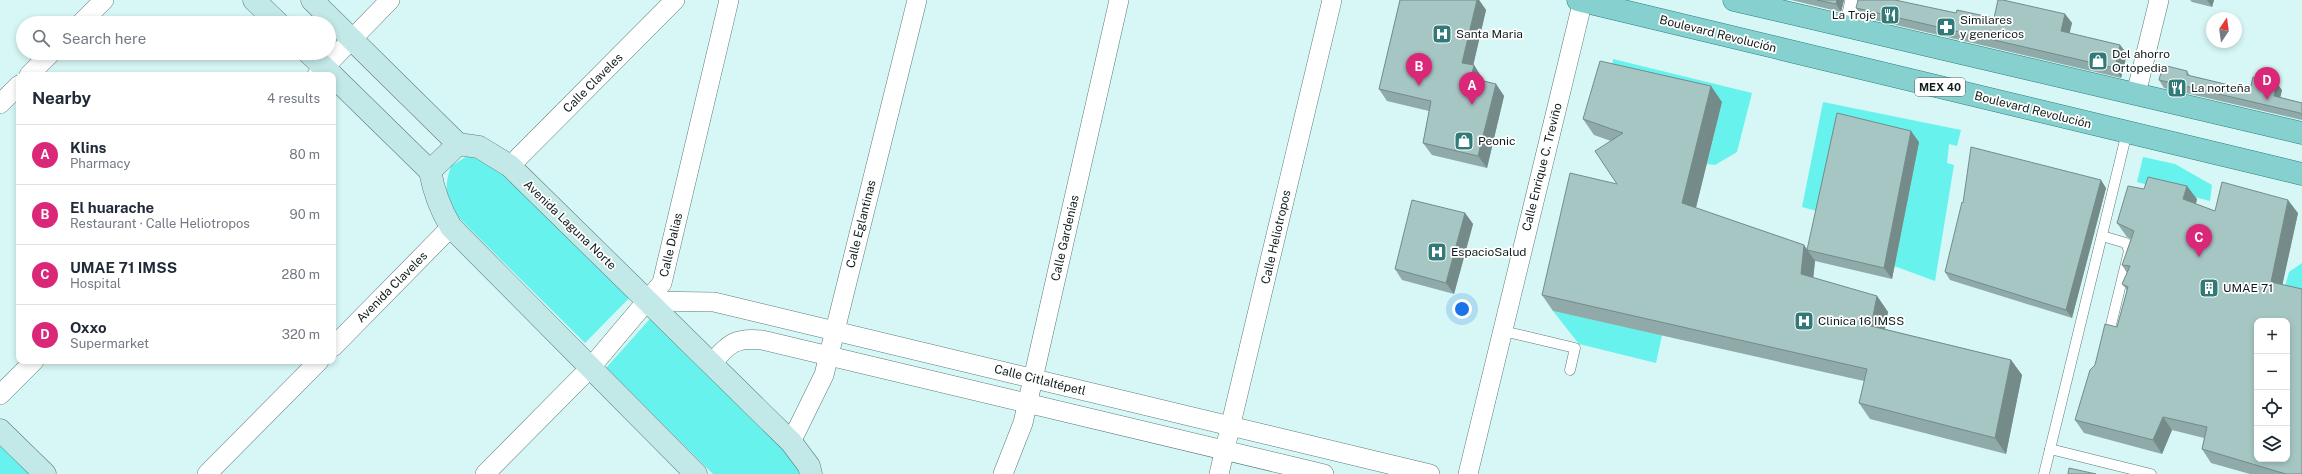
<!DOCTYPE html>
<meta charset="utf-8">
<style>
:root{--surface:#fff;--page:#f2f2f3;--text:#1f2937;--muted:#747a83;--line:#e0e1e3;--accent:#db2777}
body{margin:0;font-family:"Public Sans",sans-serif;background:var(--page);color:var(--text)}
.controls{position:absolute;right:12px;bottom:12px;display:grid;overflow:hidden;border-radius:8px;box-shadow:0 2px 6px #0003}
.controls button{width:36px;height:36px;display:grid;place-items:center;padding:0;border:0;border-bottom:1px solid var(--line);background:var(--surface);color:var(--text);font:20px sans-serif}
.compass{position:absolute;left:2206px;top:12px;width:36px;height:36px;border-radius:50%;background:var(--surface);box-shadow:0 2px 6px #0003;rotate:13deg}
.you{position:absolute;left:1462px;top:309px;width:14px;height:14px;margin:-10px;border:3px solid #fff;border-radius:50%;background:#1a73e8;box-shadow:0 0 0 6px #1a73e833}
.badge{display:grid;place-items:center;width:26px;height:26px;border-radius:50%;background:var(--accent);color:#fff;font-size:13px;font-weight:700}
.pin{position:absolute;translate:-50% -33px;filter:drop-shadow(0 1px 2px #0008)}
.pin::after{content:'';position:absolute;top:21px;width:14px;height:12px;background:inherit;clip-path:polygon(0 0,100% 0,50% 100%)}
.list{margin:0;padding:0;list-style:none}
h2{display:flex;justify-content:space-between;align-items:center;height:52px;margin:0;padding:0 16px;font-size:17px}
h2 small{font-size:13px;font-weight:400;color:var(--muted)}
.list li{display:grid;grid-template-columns:26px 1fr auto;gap:12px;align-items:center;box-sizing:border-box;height:60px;padding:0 16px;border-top:1px solid var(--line)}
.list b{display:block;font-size:15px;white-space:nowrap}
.list p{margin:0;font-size:13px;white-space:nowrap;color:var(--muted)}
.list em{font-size:13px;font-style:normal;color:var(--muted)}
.icon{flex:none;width:22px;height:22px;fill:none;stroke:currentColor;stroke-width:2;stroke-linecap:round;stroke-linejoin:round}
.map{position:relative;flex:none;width:2302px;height:474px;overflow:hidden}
.search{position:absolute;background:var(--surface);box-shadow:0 2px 6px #0003;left:16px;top:16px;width:320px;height:44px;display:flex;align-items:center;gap:10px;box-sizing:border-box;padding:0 14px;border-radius:22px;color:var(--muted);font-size:15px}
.panel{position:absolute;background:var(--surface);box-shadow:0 2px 6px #0003;left:16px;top:72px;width:320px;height:292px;border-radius:8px}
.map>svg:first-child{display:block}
.green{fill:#68f2ed}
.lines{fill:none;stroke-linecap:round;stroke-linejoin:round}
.lane-casing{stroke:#5c7a79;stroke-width:11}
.street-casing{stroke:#5c7a79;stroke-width:20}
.secondary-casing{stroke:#5c7a79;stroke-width:23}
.primary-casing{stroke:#287e7c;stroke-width:23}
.lane{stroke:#fff;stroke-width:10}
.street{stroke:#fff;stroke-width:19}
.secondary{stroke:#c2e8e7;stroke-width:22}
.primary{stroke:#86d1cf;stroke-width:22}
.wall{fill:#8faaa9}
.shaded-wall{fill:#748b89}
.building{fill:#a6c6c4;stroke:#748b89;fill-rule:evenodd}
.labels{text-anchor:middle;stroke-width:3.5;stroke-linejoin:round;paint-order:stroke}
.shield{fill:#fff;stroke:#586060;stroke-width:1}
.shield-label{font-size:11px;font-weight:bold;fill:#101c1c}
.poi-label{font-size:12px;fill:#101c1c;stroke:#fff;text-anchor:start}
.street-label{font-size:12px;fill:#101c1c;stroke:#fff}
</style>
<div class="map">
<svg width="2302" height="474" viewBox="0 0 2302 474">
<rect width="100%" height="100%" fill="#d6f7f5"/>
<g class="green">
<path d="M1613,59L1752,93L1737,152L1715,165L1707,164L1722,102L1611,77Z"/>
<path d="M1823,102L1961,130L1957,146L1949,144L1947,163L1954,165L1935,281L1894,266L1918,142L1825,213L1802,207Z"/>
<path d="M469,155L487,156L636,291L585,343L452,211C445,194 445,183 451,166Z"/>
<path d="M2143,157L2175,164L2212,185L2210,201L2137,182Z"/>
<path d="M2302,263V296L2284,290L2289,272Z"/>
<path d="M1553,311L1662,335L1656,363L1579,344Z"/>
<path d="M656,312L806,474H713L606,368Z"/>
<path d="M0,443L32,474H0Z"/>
</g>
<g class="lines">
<defs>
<g id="lane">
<path d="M2102,236L2126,243L2129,251L2108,337"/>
<path d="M1503,331L1575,348L1570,370"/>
<path d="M2050,449L2151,474"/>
<path d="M2044,474L2127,132"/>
</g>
<g id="street">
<path d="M81,23L104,0"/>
<path d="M1849,27L1855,0"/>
<path d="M29,75L51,53"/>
<path d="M317,75L390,0"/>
<path d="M2136,94L2159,0"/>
<path d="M0,104L19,85"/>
<path d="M510,166L675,0"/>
<path d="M647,301L714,302L1430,474"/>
<path d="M333,347L451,227"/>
<path d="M711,364C729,344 734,337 762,340L1324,474"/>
<path d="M0,395L34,361"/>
<path d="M791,442L824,375L917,0"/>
<path d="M207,474L319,361"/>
<path d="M485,474L591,367L662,283L729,0"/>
<path d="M1003,474L1023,423L1119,0"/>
<path d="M1219,474L1332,0"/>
<path d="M1468,474L1583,0"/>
</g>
<g id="secondary">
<path d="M254,0L278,23"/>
<path d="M312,0L458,144L479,147L510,166L791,442L809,466L811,474"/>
<path d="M309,53L332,75"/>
<path d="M333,76L430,171C434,193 440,209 451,227L696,474"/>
<path d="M430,171L458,144"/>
<path d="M0,430L45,474"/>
</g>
<g id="primary">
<path d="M1578,0L2302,174"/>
<path d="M1734,0L2302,133"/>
</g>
</defs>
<use href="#lane" class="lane-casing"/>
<use href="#street" class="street-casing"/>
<use href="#secondary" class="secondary-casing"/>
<use href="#primary" class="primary-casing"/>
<use href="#lane" class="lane"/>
<use href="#street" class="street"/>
<use href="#secondary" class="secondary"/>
<use href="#primary" class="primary"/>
</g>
<g class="wall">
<path d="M1400,0H1479L1486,10L1473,65H1474L1482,78V81L1496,84L1504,96L1487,168L1432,155L1423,143L1429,111L1387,101L1379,89Z"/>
<path d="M1791,0H1844L1841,12Z"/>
<path d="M2190,0H2214L2212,7L2192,2Z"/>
<path d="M1856,8L1956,13L1994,18L2065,14L2072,23L2069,33L2120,45L2127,54L2121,78L1862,17Z"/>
<path d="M2187,71L2190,76L2250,90H2282L2280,97L2302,103V120L2164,88L2159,80Z"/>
<path d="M1722,102L1696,208L1804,245L1807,250L1919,142L1892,279L1815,261L1813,278L1877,296L1888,312L1885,329L2011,360L2022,375L2006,454L1870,419L1859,403L1864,381L1553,311L1542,295L1617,184L1611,141L1594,135L1583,119Z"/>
<path d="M2106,188L2072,318L1950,280L1945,272L1963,203Z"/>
<path d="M2144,189L2197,199L2196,204L2215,211L2298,213L2282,285L2302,474H2250L2211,463L2202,449L2204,438L2172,430L2162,454L2084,433L2075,420L2095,365L2117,327L2127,290L2122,284L2127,273L2122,265L2131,239L2127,237L2117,223Z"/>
<path d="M1465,213L1473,224L1454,294L1402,280L1395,269Z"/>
</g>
<g class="shaded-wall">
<path d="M1477,0H1479L1486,10L1471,75L1462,63Z"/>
<path d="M1837,0H1844L1841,12L1836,4Z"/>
<path d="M2207,0H2214L2212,7Z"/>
<path d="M2065,14L2072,23L2068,40L2061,31Z"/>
<path d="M2120,45L2127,54L2121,78L2115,68Z"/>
<path d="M1474,65L1482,78L1479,90L1471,78Z"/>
<path d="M2277,83L2282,90L2279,103L2274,96Z"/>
<path d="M1496,84L1504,96L1487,168L1478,156Z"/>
<path d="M1711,86L1722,102L1693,219L1682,203Z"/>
<path d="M1911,131L1919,142L1892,279L1884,268Z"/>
<path d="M2101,180L2106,188L2072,318L2066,310Z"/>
<path d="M2187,186L2197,199L2193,213L2183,199Z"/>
<path d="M2288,200L2298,213L2280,296L2271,282Z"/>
<path d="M1465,213L1473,224L1454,294L1446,283Z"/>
<path d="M1804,245L1815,261L1812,290L1801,274Z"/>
<path d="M1877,296L1888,312L1882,342L1871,326Z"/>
<path d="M2011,360L2022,375L2006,454L1995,438Z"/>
<path d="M2163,417L2172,430L2162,454L2153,440Z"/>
</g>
<g class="building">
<path d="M1400,0H1477L1462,63L1474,65L1471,78L1496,84L1478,156L1423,143L1431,101L1379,89Z"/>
<path d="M1817,0H1837L1836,4Z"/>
<path d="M1858,0H1895L1956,13L1957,10L1994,18L1998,0H2003L2065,14L2061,31L2120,45L2115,68L1856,8Z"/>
<path d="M1600,61L1711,86L1682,203L1804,245L1801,274L1877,296L1871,326L2011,360L1995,438L1859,403L1867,369L1542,295L1570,173L1617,184L1595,151L1623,133L1583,119Z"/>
<path d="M2163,65L2187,71V75L2250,90L2253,77L2277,83L2274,96L2302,103V115L2300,113L2159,80Z"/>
<path d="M1837,113L1911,131L1884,268L1807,250Z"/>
<path d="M1971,147L2101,180L2066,310L1945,272L1962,202L1963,203Z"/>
<path d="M2148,177L2187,186L2183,199L2215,211L2222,182L2288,200L2271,282L2302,289V474H2286L2202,449L2207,427L2163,417L2153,440L2075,420L2090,370L2095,365L2105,324L2117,327L2128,287L2122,284L2130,266L2122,265L2134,231L2117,223L2128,186L2144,189ZM2257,321H2287V459H2257Z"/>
<path d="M1412,200L1465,213L1446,283L1395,269Z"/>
<path d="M2069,468L2096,474H2068Z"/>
</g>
<defs>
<symbol id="restaurant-square" viewBox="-11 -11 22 22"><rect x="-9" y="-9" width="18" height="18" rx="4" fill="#317a78" stroke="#fff"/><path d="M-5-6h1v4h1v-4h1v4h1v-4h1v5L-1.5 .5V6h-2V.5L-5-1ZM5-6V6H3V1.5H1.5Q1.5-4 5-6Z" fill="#fff"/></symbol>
<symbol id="pharmacy-square" viewBox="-11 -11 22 22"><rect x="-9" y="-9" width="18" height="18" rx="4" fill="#317a78" stroke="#fff"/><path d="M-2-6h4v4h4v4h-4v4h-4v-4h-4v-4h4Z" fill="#fff"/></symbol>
<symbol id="hospital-square" viewBox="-11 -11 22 22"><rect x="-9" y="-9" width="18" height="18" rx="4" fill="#317a78" stroke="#fff"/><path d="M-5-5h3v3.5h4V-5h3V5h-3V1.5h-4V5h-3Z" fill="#fff"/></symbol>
<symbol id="shop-square" viewBox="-11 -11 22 22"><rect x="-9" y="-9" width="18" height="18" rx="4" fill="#317a78" stroke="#fff"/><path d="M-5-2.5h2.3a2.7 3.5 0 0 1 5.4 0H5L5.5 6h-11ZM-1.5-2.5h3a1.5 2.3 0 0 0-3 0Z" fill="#fff"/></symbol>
<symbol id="building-square" viewBox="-11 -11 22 22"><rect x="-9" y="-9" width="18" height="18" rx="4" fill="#317a78" stroke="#fff"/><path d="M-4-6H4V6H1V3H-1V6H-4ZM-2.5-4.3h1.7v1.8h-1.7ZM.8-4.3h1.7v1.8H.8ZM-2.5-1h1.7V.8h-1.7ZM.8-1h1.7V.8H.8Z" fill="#fff"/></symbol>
</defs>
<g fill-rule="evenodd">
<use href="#restaurant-square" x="1879" y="4" width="22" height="22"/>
<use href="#pharmacy-square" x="1935" y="16" width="22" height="22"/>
<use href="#hospital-square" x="1431" y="23" width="22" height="22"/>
<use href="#shop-square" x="2087" y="50" width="22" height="22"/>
<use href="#restaurant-square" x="2166" y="77" width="22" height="22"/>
<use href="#shop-square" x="1453" y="130" width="22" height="22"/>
<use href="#hospital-square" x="1426" y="241" width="22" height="22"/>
<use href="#building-square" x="2198" y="277" width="22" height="22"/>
<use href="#hospital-square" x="1793" y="310" width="22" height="22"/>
</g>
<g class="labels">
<rect class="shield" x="1915" y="78" width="50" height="18" rx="3"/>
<g class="shield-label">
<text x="1940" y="91">MEX 40</text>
</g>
<g class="poi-label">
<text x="1876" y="19" text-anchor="end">La Troje</text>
<text x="1960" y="24">Similares<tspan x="1960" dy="14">y genericos</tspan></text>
<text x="1456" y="38">Santa Maria</text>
<text x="2112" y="58">Del ahorro<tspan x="2112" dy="14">Ortopedia</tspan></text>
<text x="2191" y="92">La norteña</text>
<text x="1478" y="145">Peonic</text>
<text x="1451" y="256">EspacioSalud</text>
<text x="2223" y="292">UMAE 71</text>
<text x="1818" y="325">Clinica 16 IMSS</text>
</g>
<g class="street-label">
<text transform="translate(1718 34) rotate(14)" y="4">Boulevard Revolución</text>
<text transform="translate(593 83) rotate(-45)" y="4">Calle Claveles</text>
<text transform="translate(2033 110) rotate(14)" y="4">Boulevard Revolución</text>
<text transform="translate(1542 167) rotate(-76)" y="4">Calle Enrique C. Treviño</text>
<text transform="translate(861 224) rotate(-76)" y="4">Calle Eglantinas</text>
<text transform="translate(570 225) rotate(44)" y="4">Avenida Laguna Norte</text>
<text transform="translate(1276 237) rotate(-77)" y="4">Calle Heliotropos</text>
<text transform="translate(1065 238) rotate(-77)" y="4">Calle Gardenias</text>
<text transform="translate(671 245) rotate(-77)" y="4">Calle Dalias</text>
<text transform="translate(392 287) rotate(-45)" y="4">Avenida Claveles</text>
<text transform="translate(1040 380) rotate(14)" y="4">Calle Citlaltépetl</text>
</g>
</g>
</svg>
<div class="controls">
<button>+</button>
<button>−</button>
<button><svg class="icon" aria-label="locate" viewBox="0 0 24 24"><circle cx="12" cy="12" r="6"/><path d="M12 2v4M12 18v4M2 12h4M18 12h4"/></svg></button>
<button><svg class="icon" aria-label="layers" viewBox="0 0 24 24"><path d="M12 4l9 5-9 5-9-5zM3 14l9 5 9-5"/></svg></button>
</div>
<svg class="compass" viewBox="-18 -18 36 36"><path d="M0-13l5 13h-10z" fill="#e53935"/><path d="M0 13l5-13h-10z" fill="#747a83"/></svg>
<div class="you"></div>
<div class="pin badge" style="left:1472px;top:105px">A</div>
<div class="pin badge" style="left:1419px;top:86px">B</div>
<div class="pin badge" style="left:2199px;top:257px">C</div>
<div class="pin badge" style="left:2267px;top:100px">D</div>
<div class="search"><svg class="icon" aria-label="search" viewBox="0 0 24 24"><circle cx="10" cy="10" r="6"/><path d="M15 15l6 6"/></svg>Search here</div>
<section class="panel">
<h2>Nearby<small>4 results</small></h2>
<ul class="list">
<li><span class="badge">A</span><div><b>Klins</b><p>Pharmacy</p></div><em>80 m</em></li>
<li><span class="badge">B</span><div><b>El huarache</b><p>Restaurant · Calle Heliotropos</p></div><em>90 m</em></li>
<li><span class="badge">C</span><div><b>UMAE 71 IMSS</b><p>Hospital</p></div><em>280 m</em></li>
<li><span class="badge">D</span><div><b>Oxxo</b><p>Supermarket</p></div><em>320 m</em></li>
</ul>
</section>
</div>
